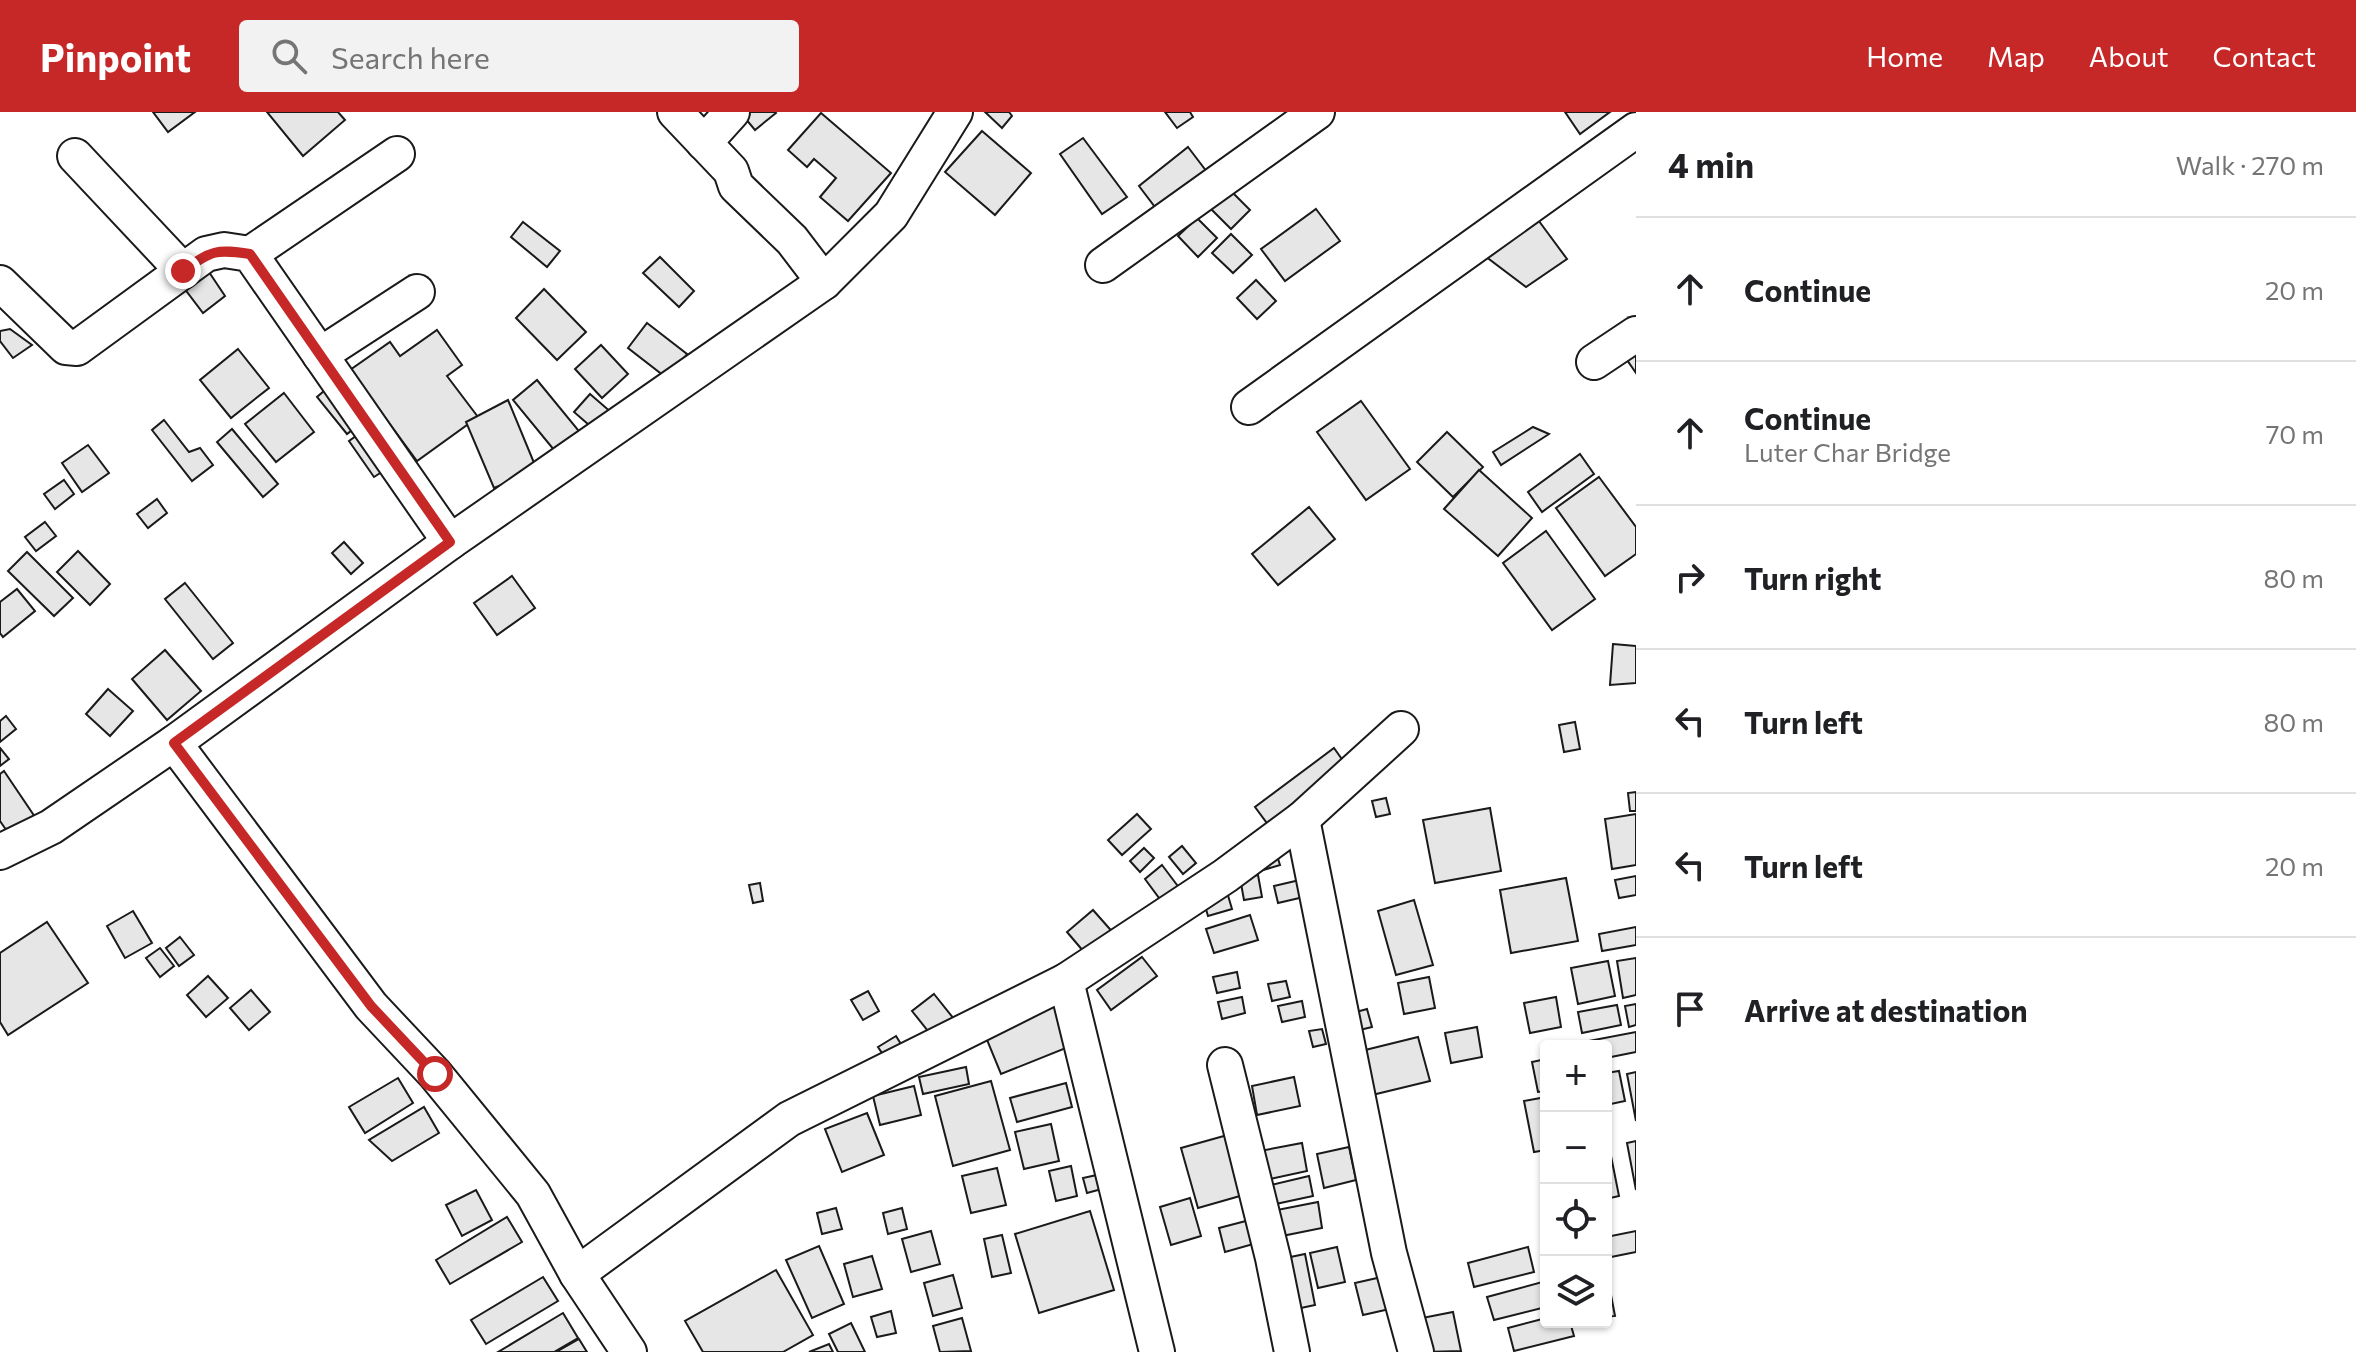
<!DOCTYPE html>
<meta charset="utf-8">
<style>
:root{--surface:#fff;--page:#f2f2f2;--text:#202124;--muted:#757577;--line:#e0e0e0;--accent:#c62828}
body{margin:0;font-family:Commissioner,sans-serif;background:var(--page);color:var(--text)}
.controls{position:absolute;right:24px;bottom:24px;display:grid;overflow:hidden;border-radius:8px;box-shadow:0 2px 6px #0004}
.controls button{width:72px;height:72px;display:grid;place-items:center;padding:0;border:0;border-bottom:2px solid var(--line);background:var(--surface);color:var(--text);font:40px sans-serif}
.stop{position:absolute;width:24px;height:24px;margin:-18px;border:6px solid #c62828;border-radius:50%;background:#fff}
.stop.end{background:#c62828;border-color:#fff;box-shadow:0 2px 8px #0008}
.list{margin:0;padding:0;list-style:none}
h2{display:flex;justify-content:space-between;align-items:center;height:104px;margin:0;padding:0 32px;font-size:34px}
h2 small{font-size:26px;font-weight:400;color:var(--muted)}
.list li{display:grid;grid-template-columns:52px 1fr auto;gap:24px;align-items:center;box-sizing:border-box;height:144px;padding:0 32px;border-top:2px solid var(--line)}
.list b{display:block;font-size:30px;white-space:nowrap}
.list p{margin:0;font-size:26px;white-space:nowrap;color:var(--muted)}
.list em{font-size:26px;font-style:normal;color:var(--muted)}
.icon{flex:none;width:44px;height:44px;fill:none;stroke:currentColor;stroke-width:2;stroke-linecap:round;stroke-linejoin:round}
.map{position:relative;flex:none;width:1636px;height:1240px;overflow:hidden}
header{display:flex;align-items:center;gap:48px;box-sizing:border-box;height:112px;padding:0 40px;background:var(--accent);color:#fff}
header strong{font-size:38px}
nav{display:flex;gap:44px;margin-inline-start:auto;font-size:28px}
.search{width:560px;height:72px;background:var(--page);display:flex;align-items:center;gap:20px;box-sizing:border-box;padding:0 28px;border-radius:8px;color:var(--muted);font-size:30px}
main{display:flex}
aside{flex:1;background:var(--surface)}
.map>svg:first-child{display:block}
.building{fill:#e6e6e6;stroke:#1a1a1a;stroke-width:2}
.lines{fill:none;stroke-linecap:round;stroke-linejoin:round}
.minor-casing{stroke:#1a1a1a;stroke-width:38}
.minor{stroke:#fff;stroke-width:34}
.route{stroke:#c62828;stroke-width:10}
</style>
<header>
<strong>Pinpoint</strong>
<div class="search"><svg class="icon" aria-label="search" viewBox="0 0 24 24"><circle cx="10" cy="10" r="6"/><path d="M15 15l6 6"/></svg>Search here</div>
<nav><a>Home</a><a>Map</a><a>About</a><a>Contact</a></nav>
</header>
<main>
<div class="map">
<svg width="1636" height="1240" viewBox="0 0 1636 1240">
<rect width="100%" height="100%" fill="#fff"/>
<g class="building">
<path d="M153,0H195L168,20Z"/>
<path d="M267,0H338L345,8L303,44Z"/>
<path d="M740,0H775L776,1L755,18Z"/>
<path d="M985,0H1009L1012,4L1002,16Z"/>
<path d="M1165,0H1190L1193,5L1177,16Z"/>
<path d="M1565,0H1610L1580,22Z"/>
<path d="M821,1L891,61L848,109L820,85L836,66L814,47L807,55L788,38Z"/>
<path d="M982,19L1031,61L995,103L945,60Z"/>
<path d="M1083,26L1127,85L1102,102L1060,42Z"/>
<path d="M1188,35L1207,60L1158,99L1139,74Z"/>
<path d="M1230,78L1250,98L1231,117L1210,96Z"/>
<path d="M1316,97L1340,129L1285,169L1261,137Z"/>
<path d="M1533,101L1567,147L1526,175L1477,138Z"/>
<path d="M1197,106L1217,126L1198,145L1178,124Z"/>
<path d="M523,110L560,139L547,155L511,125Z"/>
<path d="M1231,122L1252,143L1233,161L1212,141Z"/>
<path d="M660,145L694,179L679,195L643,161Z"/>
<path d="M205,154L225,184L203,201L181,172Z"/>
<path d="M1256,168L1276,189L1257,207L1237,186Z"/>
<path d="M544,177L586,220L557,248L516,206Z"/>
<path d="M647,211L687,242L668,267L628,236Z"/>
<path d="M10,217L32,233L13,246L0,229V219Z"/>
<path d="M437,218L462,253L447,264L478,305L417,349L350,258L390,230L400,244Z"/>
<path d="M601,233L628,262L602,286L575,257Z"/>
<path d="M1636,234V261L1625,245Z"/>
<path d="M238,237L269,276L231,306L200,268Z"/>
<path d="M537,268L583,324L559,344L513,288Z"/>
<path d="M331,273L361,311L347,322L317,285Z"/>
<path d="M284,281L314,320L276,350L245,312Z"/>
<path d="M590,282L612,301L596,319L574,300Z"/>
<path d="M508,288L537,358L494,376L466,310Z"/>
<path d="M1361,289L1410,357L1366,388L1317,320Z"/>
<path d="M164,308L189,340L200,336L213,353L192,369L152,318Z"/>
<path d="M1533,315L1549,322L1501,353L1493,340Z"/>
<path d="M232,317L278,372L263,385L217,330Z"/>
<path d="M363,319L388,356L374,365L349,329Z"/>
<path d="M1447,320L1483,355L1453,385L1417,350Z"/>
<path d="M88,333L109,361L82,380L62,351Z"/>
<path d="M1580,342L1594,362L1542,400L1528,380Z"/>
<path d="M1479,358L1532,406L1498,444L1444,397Z"/>
<path d="M1599,365L1636,415V442L1605,464L1556,396Z"/>
<path d="M64,368L74,382L55,397L44,382Z"/>
<path d="M157,387L167,401L148,416L137,402Z"/>
<path d="M1309,395L1335,427L1278,473L1252,442Z"/>
<path d="M45,410L56,424L36,439L25,425Z"/>
<path d="M1546,419L1595,487L1552,518L1503,451Z"/>
<path d="M344,430L363,451L351,462L332,441Z"/>
<path d="M78,439L110,472L90,493L57,460Z"/>
<path d="M27,440L73,486L54,504L8,459Z"/>
<path d="M512,464L535,496L497,523L474,491Z"/>
<path d="M185,471L233,531L213,547L165,487Z"/>
<path d="M17,477L35,499L3,525L0,521V490Z"/>
<path d="M1613,532L1636,534V571L1610,573Z"/>
<path d="M165,538L201,579L167,608L132,567Z"/>
<path d="M108,577L133,599L110,624L86,602Z"/>
<path d="M6,604L16,617L0,630V609Z"/>
<path d="M1575,610L1580,637L1564,640L1559,613Z"/>
<path d="M0,636L9,647L0,654Z"/>
<path d="M1334,636L1351,660L1272,718L1255,695Z"/>
<path d="M4,659L35,705L9,722L0,709V662Z"/>
<path d="M1636,680V699H1630L1628,681Z"/>
<path d="M1386,686L1390,702L1376,705L1372,689Z"/>
<path d="M1490,696L1501,759L1435,771L1423,708Z"/>
<path d="M1137,702L1151,717L1122,743L1108,728Z"/>
<path d="M1636,702V753L1612,757L1605,707Z"/>
<path d="M1182,734L1196,751L1183,762L1169,745Z"/>
<path d="M1144,736L1154,746L1140,760L1130,749Z"/>
<path d="M1275,737L1280,753L1260,759Z"/>
<path d="M1162,753L1183,781L1165,794L1145,767Z"/>
<path d="M1258,763L1262,785L1244,788L1240,766Z"/>
<path d="M1636,764V783L1619,786L1615,768Z"/>
<path d="M1566,766L1578,829L1511,841L1500,778Z"/>
<path d="M1304,767L1308,784L1278,791L1274,774Z"/>
<path d="M760,771L763,789L753,791L749,773Z"/>
<path d="M1227,780L1232,797L1208,804L1203,787Z"/>
<path d="M1414,788L1433,853L1396,863L1378,799Z"/>
<path d="M1093,798L1116,824L1090,847L1067,820Z"/>
<path d="M133,799L152,831L125,846L107,814Z"/>
<path d="M1250,803L1258,828L1214,841L1206,817Z"/>
<path d="M47,810L88,871L8,923L0,910V841Z"/>
<path d="M1636,815V833L1602,839L1599,822Z"/>
<path d="M180,825L194,843L179,854L166,836Z"/>
<path d="M160,836L174,854L160,865L146,846Z"/>
<path d="M1142,845L1157,864L1111,898L1097,878Z"/>
<path d="M1636,846V883L1623,886L1617,849Z"/>
<path d="M1608,849L1615,884L1578,892L1571,856Z"/>
<path d="M1237,860L1240,876L1217,881L1213,865Z"/>
<path d="M208,864L228,886L206,905L187,883Z"/>
<path d="M1429,865L1435,896L1404,902L1398,871Z"/>
<path d="M1286,869L1290,885L1272,889L1268,872Z"/>
<path d="M1046,873L1071,934L1001,962L976,901Z"/>
<path d="M251,878L270,900L249,918L230,896Z"/>
<path d="M868,879L879,899L863,908L851,888Z"/>
<path d="M934,882L954,907L932,924L912,899Z"/>
<path d="M1242,885L1245,901L1222,907L1218,890Z"/>
<path d="M1556,885L1561,915L1530,921L1524,891Z"/>
<path d="M1302,889L1305,905L1282,910L1278,894Z"/>
<path d="M1636,892V913L1629,915L1625,894Z"/>
<path d="M1617,893L1621,913L1582,921L1578,900Z"/>
<path d="M1367,897L1372,915L1331,925L1327,908Z"/>
<path d="M1477,915L1482,945L1451,951L1445,921Z"/>
<path d="M1322,917L1326,932L1313,935L1309,919Z"/>
<path d="M1636,920V940L1606,946V934H1578V931Z"/>
<path d="M896,924L907,942L890,953L878,935Z"/>
<path d="M1418,925L1430,969L1368,984L1357,940Z"/>
<path d="M1546,947V979L1538,980L1532,950Z"/>
<path d="M966,955L969,972L923,982L919,965Z"/>
<path d="M1619,959L1625,989L1606,993V961Z"/>
<path d="M1636,960V1009L1627,962Z"/>
<path d="M1294,965L1300,994L1257,1003L1252,974Z"/>
<path d="M398,966L413,991L365,1021L349,995Z"/>
<path d="M991,969L1010,1038L953,1054L935,984Z"/>
<path d="M1066,971L1072,995L1017,1010L1010,986Z"/>
<path d="M914,974L921,1003L880,1013L873,984Z"/>
<path d="M1546,985V1038L1534,1040L1524,989Z"/>
<path d="M424,995L439,1021L392,1049L369,1028Z"/>
<path d="M867,1001L884,1043L842,1060L825,1017Z"/>
<path d="M1051,1012L1059,1049L1024,1057L1015,1020Z"/>
<path d="M1231,1022L1247,1082L1198,1096L1181,1036Z"/>
<path d="M1636,1029V1078L1627,1031Z"/>
<path d="M1302,1031L1307,1059L1265,1068L1260,1039Z"/>
<path d="M1606,1034H1609L1619,1084L1606,1087Z"/>
<path d="M1349,1035L1356,1068L1324,1076L1317,1042Z"/>
<path d="M1071,1054L1077,1084L1056,1089L1049,1059Z"/>
<path d="M997,1056L1006,1093L971,1101L962,1064Z"/>
<path d="M1106,1061L1109,1075L1087,1081L1083,1066Z"/>
<path d="M1309,1064L1313,1084L1271,1093L1267,1074Z"/>
<path d="M476,1078L492,1108L462,1124L446,1093Z"/>
<path d="M1190,1086L1201,1124L1171,1133L1160,1095Z"/>
<path d="M1318,1090L1322,1116L1282,1124L1277,1098Z"/>
<path d="M836,1096L842,1117L822,1122L817,1101Z"/>
<path d="M902,1096L907,1117L888,1122L883,1101Z"/>
<path d="M1090,1099L1114,1178L1039,1201L1015,1122Z"/>
<path d="M1265,1104L1271,1127L1225,1140L1219,1116Z"/>
<path d="M507,1105L522,1130L450,1172L436,1148Z"/>
<path d="M931,1119L940,1152L911,1160L902,1127Z"/>
<path d="M1636,1119V1140L1606,1146V1125Z"/>
<path d="M1002,1123L1011,1161L992,1165L984,1127Z"/>
<path d="M819,1134L844,1192L812,1206L786,1148Z"/>
<path d="M1337,1135L1345,1170L1318,1176L1310,1141Z"/>
<path d="M1528,1135L1534,1160L1474,1175L1468,1151Z"/>
<path d="M1305,1142L1315,1193L1287,1199L1276,1148Z"/>
<path d="M872,1144L882,1177L853,1185L844,1152Z"/>
<path d="M776,1158L813,1223L783,1240H703L685,1209Z"/>
<path d="M953,1163L962,1196L933,1204L924,1171Z"/>
<path d="M1386,1164L1394,1196L1363,1203L1355,1171Z"/>
<path d="M543,1165L558,1189L486,1232L471,1208Z"/>
<path d="M1546,1169V1195L1494,1208L1487,1185Z"/>
<path d="M1606,1183H1611L1615,1204L1606,1205Z"/>
<path d="M891,1199L896,1221L877,1225L871,1205Z"/>
<path d="M1453,1200L1461,1239L1423,1240L1417,1207Z"/>
<path d="M563,1201L578,1226L554,1240H498Z"/>
<path d="M962,1206L971,1239L940,1240L933,1214Z"/>
<path d="M1546,1206V1210H1570L1574,1224L1514,1239L1508,1216Z"/>
<path d="M851,1211L865,1240H838L829,1222Z"/>
<path d="M579,1227L587,1240H556Z"/>
<path d="M829,1232L833,1240H809Z"/>
</g>
<g class="lines">
<defs>
<g id="minor">
<path d="M675,0L731,59L736,74L792,128L824,170"/>
<path d="M704,31L732,0"/>
<path d="M75,44L183,159"/>
<path d="M250,142L397,42"/>
<path d="M1103,153L1317,0"/>
<path d="M0,171L66,235L77,236L206,142L224,138L250,142L450,430"/>
<path d="M320,243L417,180"/>
<path d="M1594,250L1636,222"/>
<path d="M1249,295L1636,18"/>
<path d="M174,631L371,894L435,962L533,1082L577,1162L629,1240"/>
<path d="M1302,707L1389,1141L1416,1240"/>
<path d="M0,740L51,715L174,631L450,430L824,170L891,103L955,0"/>
<path d="M1066,869L1157,1240"/>
<path d="M1225,953L1273,1146L1292,1240"/>
<path d="M577,1162L789,1007L1066,869L1225,764L1302,707L1401,617"/>
</g>
</defs>
<use href="#minor" class="minor-casing"/>
<use href="#minor" class="minor"/>
</g>
<g class="lines">
<path class="route" d="M183,159C212,138 216,137 250,142L450,430L174,631L371,894L435,962"/>
</g>
</svg>
<div class="controls">
<button>+</button>
<button>−</button>
<button><svg class="icon" aria-label="locate" viewBox="0 0 24 24"><circle cx="12" cy="12" r="6"/><path d="M12 2v4M12 18v4M2 12h4M18 12h4"/></svg></button>
<button><svg class="icon" aria-label="layers" viewBox="0 0 24 24"><path d="M12 4l9 5-9 5-9-5zM3 14l9 5 9-5"/></svg></button>
</div>
<div class="stop" style="left:435px;top:962px"></div>
<div class="stop end" style="left:183px;top:159px"></div>
</div>
<aside>
<h2>4 min<small>Walk · 270 m</small></h2>
<ul class="list">
<li><svg class="icon" aria-label="ahead" viewBox="0 0 24 24"><path d="M12 20V5M6 11l6-6 6 6"/></svg><div><b>Continue</b></div><em>20 m</em></li>
<li><svg class="icon" aria-label="ahead" viewBox="0 0 24 24"><path d="M12 20V5M6 11l6-6 6 6"/></svg><div><b>Continue</b><p>Luter Char Bridge</p></div><em>70 m</em></li>
<li><svg class="icon" aria-label="right" viewBox="0 0 24 24"><path d="M7 20v-9h11M14 6l5 5-5 5"/></svg><div><b>Turn right</b></div><em>80 m</em></li>
<li><svg class="icon" aria-label="left" viewBox="0 0 24 24"><path d="M17 20v-9H6M10 6l-5 5 5 5"/></svg><div><b>Turn left</b></div><em>80 m</em></li>
<li><svg class="icon" aria-label="left" viewBox="0 0 24 24"><path d="M17 20v-9H6M10 6l-5 5 5 5"/></svg><div><b>Turn left</b></div><em>20 m</em></li>
<li><svg class="icon" aria-label="arrive" viewBox="0 0 24 24"><path d="M6 21V4h12l-3 4 3 4H6"/></svg><div><b>Arrive at destination</b></div></li>
</ul>
</aside>
</main>
